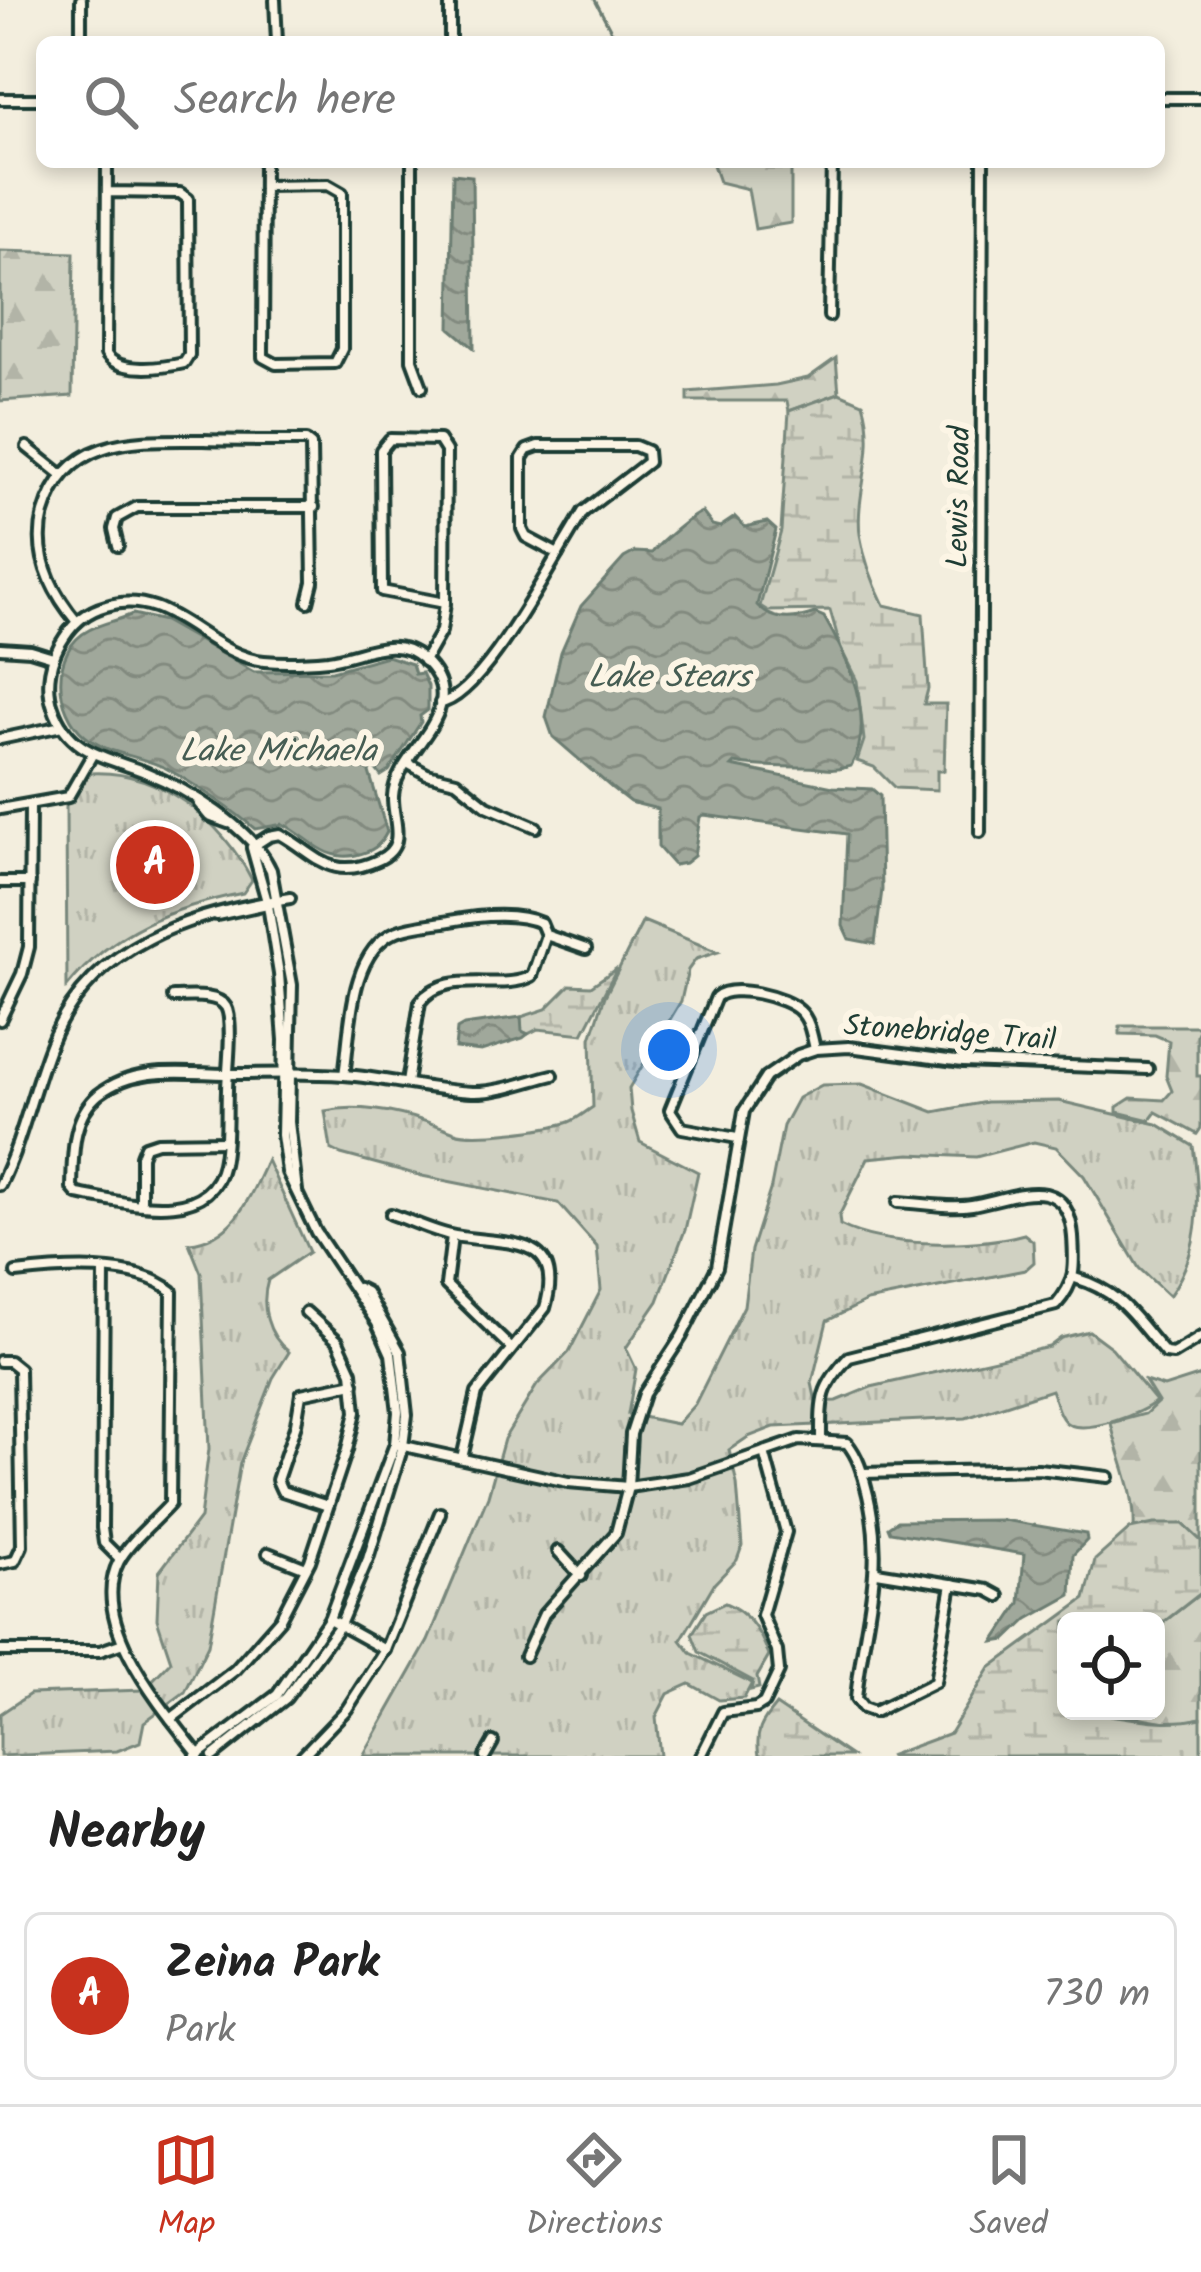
<!DOCTYPE html>
<style>
:root{--surface:#fff;--page:#f2f2f2;--text:#222;--muted:#767676;--line:#e0e0e0;--accent:#c8321e}
body{margin:0;font-family:Kalam,sans-serif;background:var(--page);color:var(--text)}
.controls{position:absolute;right:36px;bottom:36px;display:grid;overflow:hidden;border-radius:18px;box-shadow:0 6px 18px #0003}
.controls button{width:108px;height:108px;display:grid;place-items:center;padding:0;border:0;border-bottom:3px solid var(--line);background:var(--surface);color:var(--text);font:60px sans-serif}
.you{position:absolute;left:669px;top:1050px;width:42px;height:42px;margin:-30px;border:9px solid #fff;border-radius:50%;background:#1a73e8;box-shadow:0 0 0 18px #1a73e833}
.badge{display:grid;place-items:center;width:78px;height:78px;border-radius:50%;background:var(--accent);color:#fff;font-size:39px;font-weight:700}
.pin{position:absolute;translate:-50% -50%;border:6px solid #fff;box-shadow:0 3px 12px #0006}
.list{margin:0;padding:0;list-style:none}
h2{display:flex;justify-content:space-between;align-items:center;height:156px;margin:0;padding:0 48px;font-size:51px}
h2 small{font-size:39px;font-weight:400;color:var(--muted)}
.list li{display:grid;grid-template-columns:78px 1fr auto;gap:36px;align-items:center;box-sizing:border-box;height:168px;margin:0 24px 24px;padding:0 24px;border:3px solid var(--line);border-radius:18px}
.list b{display:block;font-size:45px;white-space:nowrap}
.list p{margin:0;font-size:39px;white-space:nowrap;color:var(--muted)}
.list em{font-size:39px;font-style:normal;color:var(--muted)}
.icon{flex:none;width:66px;height:66px;fill:none;stroke:currentColor;stroke-width:2;stroke-linecap:round;stroke-linejoin:round}
.map{position:relative;flex:none;width:1201px;height:1756px;overflow:hidden}
.search{position:absolute;background:var(--surface);box-shadow:0 6px 18px #0003;left:36px;right:36px;top:36px;height:132px;display:flex;align-items:center;gap:30px;box-sizing:border-box;padding:0 42px;border-radius:18px;color:var(--muted);font-size:45px}
.sheet{height:348px;background:var(--surface)}
nav{display:flex;justify-content:space-around;align-items:center;box-sizing:border-box;height:168px;border-top:3px solid var(--line);background:var(--surface);font-size:33px;color:var(--muted)}
nav a{display:grid;justify-items:center;gap:6px}
nav .on{color:var(--accent)}
.map>svg:first-child{display:block}
.grass{fill:url(#grass-tufts);stroke:#78877b;stroke-width:3}
.forest{fill:url(#forest-firs);stroke:#78877b;stroke-width:3}
.wetland{fill:url(#wetland-marsh);stroke:#78877b;stroke-width:3}
.water{fill:url(#water-waves);stroke:#6c7d72;stroke-width:3}
.lines{fill:none;stroke-linecap:round;stroke-linejoin:round}
.stream{stroke:#6c7d72;stroke-width:3}
.minor-casing{stroke:#1f3d34;stroke-width:16}
.minor{stroke:#fcf5e5;stroke-width:8}
.labels{text-anchor:middle;stroke-width:12;stroke-linejoin:round;paint-order:stroke}
.street-label{font-size:30px;fill:#1f3d34;stroke:#fcf5e5}
.water-label{font-size:33px;font-style:italic;fill:#465d53;stroke:#fcf5e5}
</style>
<div class="map">
<svg width="1201" height="1756" viewBox="0 0 1201 1756">
<defs>
<pattern id="grass-tufts" width="24" height="20" patternUnits="userSpaceOnUse" patternTransform="scale(3)"><rect width="24" height="20" fill="#d0d1c2"/><path d="M3 7l-1-3M5 7V3M7 7l1-3M15 17l-1-3M17 17v-4M19 17l1-3" fill="none" stroke="#b2b4a7"/></pattern>
<pattern id="forest-firs" width="22" height="20" patternUnits="userSpaceOnUse" patternTransform="scale(3)"><rect width="22" height="20" fill="#d0d1c2"/><path d="M5 1l3.5 6h-7zM16 11l3.5 6h-7z" fill="#b2b4a7"/></pattern>
<pattern id="wetland-marsh" width="20" height="14" patternUnits="userSpaceOnUse" patternTransform="scale(3)"><rect width="20" height="14" fill="#d0d1c2"/><path d="M1 5h8M5 5V1M11 12h8M15 12V8" fill="none" stroke="#b2b4a7"/></pattern>
<pattern id="water-waves" width="16" height="10" patternUnits="userSpaceOnUse" patternTransform="scale(3)"><rect width="16" height="10" fill="#a0a89b"/><path d="M0 5q4-4 8 0t8 0" fill="none" stroke="#828a7f"/></pattern>
</defs>
<rect width="100%" height="100%" fill="#f3eede"/>
<filter id="ink" filterUnits="userSpaceOnUse"><feTurbulence type="fractalNoise" baseFrequency=".00833" numOctaves="2"/><feDisplacementMap in="SourceGraphic" scale="24" xChannelSelector="R" yChannelSelector="G"/><feConvolveMatrix kernelMatrix="1 2 1 2 8 2 1 2 1" color-interpolation-filters="sRGB"/></filter>
<g filter="url(#ink)">
<g class="grass">
<path d="M90,773C160,769 222,821 252,880L243,893C173,907 113,930 67,987L66,804L73,800Z"/>
<path d="M643,921L718,952L696,959L688,970L681,1001L629,1088L631,1111L640,1142L698,1172L685,1230L658,1301L626,1348L636,1369L628,1414L677,1424L695,1404L744,1306L751,1250L771,1187L783,1126L798,1098L822,1085L862,1084L934,1112L986,1102L1059,1101L1157,1124L1193,1146C1201,1198 1201,1252 1169,1296L1139,1268L1084,1176L1056,1147L1034,1142L976,1157L910,1154L868,1158L839,1216L840,1225C884,1248 977,1247 1024,1234L1033,1241L1034,1262L1025,1270L867,1301L827,1321L812,1383L816,1402L837,1401L871,1387L1049,1347L1061,1338L1089,1331L1112,1348L1156,1401C1142,1414 1089,1433 1070,1425C1059,1421 1055,1399 1051,1390L966,1418L774,1427L748,1437L729,1450L737,1484L742,1546L737,1560L714,1584L681,1640L691,1653L752,1683L744,1698L719,1700L690,1684L668,1694L656,1717L660,1756H363L428,1641L488,1496L504,1439L537,1385L569,1352L601,1290L597,1247L558,1203L422,1176L341,1154L331,1149L325,1111C367,1102 417,1117 455,1132C473,1139 549,1129 569,1122C577,1119 585,1112 593,1107L591,1038L605,996Z"/>
<path d="M267,1160L309,1252L268,1280C260,1306 267,1335 289,1352L273,1378L240,1463L208,1645L185,1692L144,1722L140,1742L117,1751L0,1756V1714L30,1694L143,1690L171,1661L157,1619L159,1572L200,1518L209,1449L201,1273L189,1243C235,1239 250,1196 267,1160Z"/>
</g>
<g class="forest">
<path d="M712,162H791V223L755,229L748,189L719,182Z"/>
<path d="M0,251L74,253L72,396L0,401Z"/>
<path d="M836,358L839,393L789,411L787,401H688V392L776,385L808,378Z"/>
<path d="M1120,1026H1201L1197,1034V1076H1201V1128L1197,1134L1156,1112L1150,1120L1117,1112V1107L1131,1098L1164,1100L1172,1091L1166,1076L1169,1041L1155,1035L1120,1034Z"/>
<path d="M1201,1375V1541L1183,1524L1134,1528C1136,1491 1119,1460 1111,1423L1145,1414L1158,1402L1145,1381L1164,1387Z"/>
<path d="M1201,1593V1718L1176,1724L1103,1711H1156V1628Z"/>
</g>
<g class="wetland">
<path d="M839,393L863,403C878,451 855,491 860,534C864,559 873,583 884,605L923,614L928,689L924,704H946L944,771H937V790L895,788L874,767L857,761L864,740L857,681L841,649L830,610L768,611L760,606L781,531L789,411Z"/>
<path d="M617,968L583,1034L538,1029L528,1034L521,1031V1017L546,1009L570,985L591,986Z"/>
<path d="M1154,1524H1183L1201,1541V1593L1156,1628V1621H1066V1711C1112,1711 1156,1729 1201,1718V1756H888L950,1733L990,1668L1085,1599L1095,1560L1130,1529Z"/>
<path d="M725,1603C748,1612 761,1632 769,1656L757,1677L759,1688L751,1690L753,1681L699,1652L692,1634L706,1612Z"/>
<path d="M776,1705L851,1756H759C755,1732 761,1723 776,1705Z"/>
</g>
<g class="water">
<path d="M453,174L472,176L474,348L450,328Z"/>
<path d="M702,512L712,525L720,527L735,517L745,527L767,522L776,530L757,605C772,622 795,620 815,613L824,617C848,658 877,721 851,766C827,773 826,767 804,767C780,766 759,768 735,763L732,766L833,787L872,789L880,796L882,890L875,944L849,939L843,926L847,834L704,815L700,817L694,856L685,863L674,865L658,847V809L630,802L612,788L553,737L546,717L561,652L581,606L624,558L635,552L652,553C658,544 692,515 702,512Z"/>
<path d="M133,614L164,621L254,672L332,671L387,656L412,664L415,674L422,673L428,686V710L420,716L421,722L389,771L381,776L372,764L369,772L387,832C380,846 373,851 356,855C324,862 309,837 283,824L255,829C228,806 200,788 171,771C144,755 109,756 85,736C54,711 50,650 89,630C102,623 119,620 133,614Z"/>
<path d="M521,1017L522,1031L528,1034L523,1038L481,1051L455,1048L457,1029L464,1025Z"/>
<path d="M1003,1520L1086,1534L1087,1540L1073,1555L1071,1595L1028,1619L1006,1640L994,1642L1020,1603L1024,1554L890,1532L888,1527L897,1521Z"/>
</g>
<g class="lines">
<path class="stream" d="M595,0L617,42"/>
<defs>
<g id="minor">
<path d="M275,0L277,42"/>
<path d="M450,0V42"/>
<path d="M81,42V0"/>
<path d="M1159,98H1201"/>
<path d="M0,99H42"/>
<path d="M412,162V360L422,387"/>
<path d="M264,186L328,185L342,193V349L335,363L276,364L263,357V352L264,162"/>
<path d="M107,192L180,193L188,199L189,355L184,363C163,368 118,374 106,354L107,162"/>
<path d="M829,316L832,162"/>
<path d="M390,439L439,440L446,451L445,603L382,591L381,450Z"/>
<path d="M538,446H635L647,451L648,462L583,512L558,554L526,537L522,529V458L527,450Z"/>
<path d="M27,447L62,475"/>
<path d="M118,546L114,529L117,518L137,507H314"/>
<path d="M77,622C51,591 33,554 44,513C67,434 138,440 204,440C238,441 272,441 306,441L311,445L313,582L308,602"/>
<path d="M0,648L30,650L53,657"/>
<path d="M424,661L441,631L445,603"/>
<path d="M440,703C478,698 538,587 558,554"/>
<path d="M0,739L62,726"/>
<path d="M407,763L427,774L456,781L487,806L536,827"/>
<path d="M199,804L209,816L228,823"/>
<path d="M0,809L68,797L92,755"/>
<path d="M980,832L983,162"/>
<path d="M252,847L269,836L280,834C317,855 331,882 378,860C409,846 392,821 393,796C395,751 478,709 423,659C394,633 361,656 328,660C307,662 285,663 264,661C206,655 169,586 106,606C88,611 74,622 64,638C50,658 45,684 53,707C68,753 106,757 145,772C187,789 252,828 271,870L292,985L289,1122L297,1191"/>
<path d="M0,882H30"/>
<path d="M217,915L272,903"/>
<path d="M546,935L586,949"/>
<path d="M173,997C188,997 217,993 226,1007C234,1021 227,1073 227,1090C226,1114 228,1141 223,1164C209,1229 121,1201 77,1194L72,1188C73,1156 71,1117 99,1094C135,1066 181,1073 224,1074C264,1074 304,1072 344,1075C387,1078 429,1090 472,1092C498,1093 528,1081 553,1075"/>
<path d="M0,1020L22,974L29,947L30,805"/>
<path d="M344,1075C351,1032 348,953 395,932C411,925 432,924 450,921C477,916 515,911 541,923L546,935L532,976C501,993 446,967 420,1002L407,1083"/>
<path d="M737,1138L682,1128L670,1110L716,997C732,983 786,997 800,1011C810,1020 812,1037 815,1049"/>
<path d="M0,1185C22,1141 32,1091 50,1045C90,943 192,913 290,898"/>
<path d="M141,1204V1156L145,1146L157,1142L225,1141"/>
<path d="M391,1214C412,1221 434,1232 455,1236C503,1245 567,1233 545,1308L477,1393L462,1458"/>
<path d="M452,1236L446,1285L511,1348"/>
<path d="M104,1271L102,1528L104,1543L120,1559"/>
<path d="M16,1273C60,1268 135,1261 172,1291L170,1504C154,1522 130,1541 119,1561C87,1622 164,1710 199,1755"/>
<path d="M1075,1278C1122,1292 1134,1318 1165,1353L1173,1354L1201,1337"/>
<path d="M0,1361H9L19,1369L22,1546L15,1561L0,1564"/>
<path d="M821,1440C821,1399 820,1388 849,1357L1056,1305C1076,1282 1075,1267 1073,1237C1068,1169 1013,1198 972,1205C949,1209 922,1203 898,1202"/>
<path d="M395,1444L568,1482L628,1487L689,1478L799,1440L847,1443C860,1459 863,1476 868,1495C886,1573 863,1623 856,1699L863,1708L874,1712L935,1682L952,1584"/>
<path d="M862,1473L1038,1469L1108,1477"/>
<path d="M328,1506L282,1491L277,1480L296,1424L301,1394L354,1383"/>
<path d="M558,1551L581,1576"/>
<path d="M268,1553L306,1568"/>
<path d="M877,1572L988,1590L999,1596"/>
<path d="M329,1619L385,1650"/>
<path d="M0,1651H100L123,1643"/>
<path d="M525,1656L544,1614L616,1533L628,1487L631,1434L644,1394L682,1336L717,1267L744,1111L766,1077L798,1055L816,1049L849,1047L963,1062L1148,1069"/>
<path d="M171,1719L235,1670L280,1619L310,1561L347,1450L356,1412L352,1372L338,1341L306,1312"/>
<path d="M196,1756L277,1695L329,1619L395,1444L398,1412L391,1354L377,1323L316,1232L287,1172L282,1135L284,1040L279,974L268,905L252,848"/>
<path d="M213,1756L286,1698L340,1625L368,1559L403,1446L407,1415L400,1352L366,1292L358,1288"/>
<path d="M302,1756L347,1709L385,1650L440,1513"/>
<path d="M485,1756L493,1742"/>
<path d="M701,1756L723,1712L756,1708L764,1703L779,1671L777,1651L762,1615L786,1532L764,1452"/>
</g>
</defs>
<use href="#minor" class="minor-casing"/>
<use href="#minor" class="minor"/>
</g>
</g>
<g class="labels">
<g class="street-label">
<text transform="translate(958 497) rotate(-89)" y="10">Lewis Road</text>
<text transform="translate(950 1032) rotate(4)" y="10">Stonebridge Trail</text>
</g>
<g class="water-label">
<text x="669" y="687">Lake Stears</text>
<text x="278" y="761">Lake Michaela</text>
</g>
</g>
</svg>
<div class="controls">
<button><svg class="icon" aria-label="locate" viewBox="0 0 24 24"><circle cx="12" cy="12" r="6"/><path d="M12 2v4M12 18v4M2 12h4M18 12h4"/></svg></button>
</div>
<div class="you"></div>
<div class="pin badge" style="left:155px;top:865px">A</div>
<div class="search"><svg class="icon" aria-label="search" viewBox="0 0 24 24"><circle cx="10" cy="10" r="6"/><path d="M15 15l6 6"/></svg>Search here</div>
</div>
<section class="sheet">
<h2>Nearby<small></small></h2>
<ul class="list">
<li><span class="badge">A</span><div><b>Zeina Park</b><p>Park</p></div><em>730 m</em></li>
</ul>
</section>
<nav>
<a class="on"><svg class="icon" aria-label="map" viewBox="0 0 24 24"><path d="M3 6l6-2 6 2 6-2v14l-6 2-6-2-6 2zM9 4v14M15 6v14"/></svg>Map</a>
<a><svg class="icon" aria-label="directions" viewBox="0 0 24 24"><path d="M12 3l9 9-9 9-9-9zM9 14v-3h6M13 9l2 2-2 2"/></svg>Directions</a>
<a><svg class="icon" aria-label="saved" viewBox="0 0 24 24"><path d="M7 4h10v16l-5-4-5 4z"/></svg>Saved</a>
</nav>
